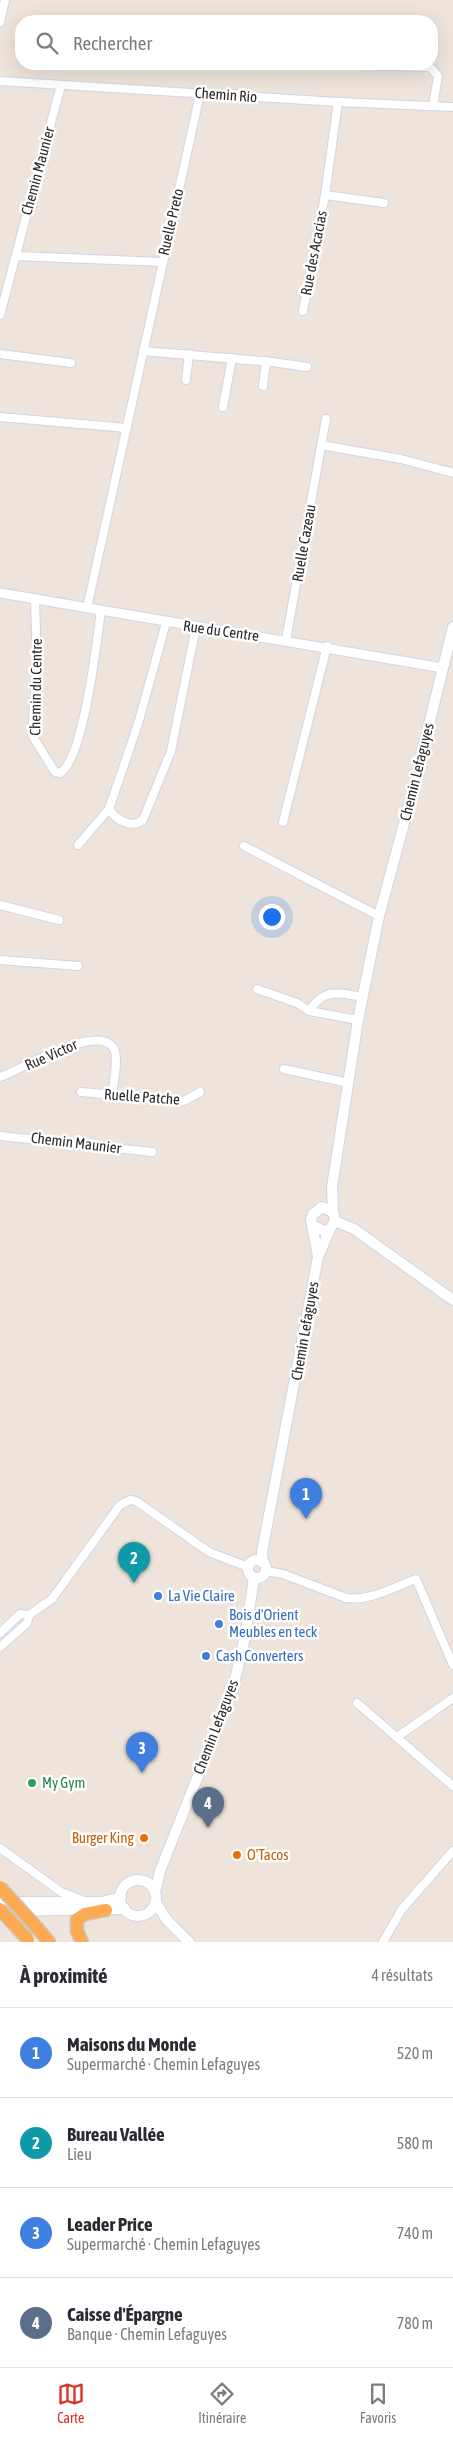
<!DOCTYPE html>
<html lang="fr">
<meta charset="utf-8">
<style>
:root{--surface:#fff;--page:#f7f7f7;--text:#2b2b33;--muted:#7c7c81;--line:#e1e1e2;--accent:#d93025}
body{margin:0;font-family:"Asap Condensed",sans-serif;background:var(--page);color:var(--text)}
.you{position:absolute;left:271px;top:916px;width:18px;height:18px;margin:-12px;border:4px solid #fff;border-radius:50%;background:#1a73e8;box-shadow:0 0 0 8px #1a73e833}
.badge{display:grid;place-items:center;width:32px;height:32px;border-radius:50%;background:var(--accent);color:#fff;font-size:16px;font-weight:700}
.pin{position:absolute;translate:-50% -41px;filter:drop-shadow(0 1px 2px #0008)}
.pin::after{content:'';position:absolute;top:26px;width:18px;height:15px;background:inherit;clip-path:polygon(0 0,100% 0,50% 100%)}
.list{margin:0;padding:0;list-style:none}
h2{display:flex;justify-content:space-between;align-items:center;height:65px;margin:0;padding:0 20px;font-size:21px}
h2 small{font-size:16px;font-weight:400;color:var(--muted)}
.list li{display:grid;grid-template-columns:32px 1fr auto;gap:15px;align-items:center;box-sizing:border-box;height:90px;padding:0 20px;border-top:1px solid var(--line)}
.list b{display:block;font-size:19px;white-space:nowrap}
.list p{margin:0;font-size:16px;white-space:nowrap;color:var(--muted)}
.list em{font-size:16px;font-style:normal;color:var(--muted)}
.icon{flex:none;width:28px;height:28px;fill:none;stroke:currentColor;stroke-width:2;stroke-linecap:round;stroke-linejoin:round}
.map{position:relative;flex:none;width:453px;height:1942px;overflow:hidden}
.search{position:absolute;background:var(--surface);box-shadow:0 5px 20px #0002;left:15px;right:15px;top:15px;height:55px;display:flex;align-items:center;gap:12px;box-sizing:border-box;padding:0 18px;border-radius:20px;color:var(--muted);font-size:19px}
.sheet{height:425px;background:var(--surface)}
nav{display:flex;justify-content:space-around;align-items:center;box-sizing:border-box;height:70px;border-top:1px solid var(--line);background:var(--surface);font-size:14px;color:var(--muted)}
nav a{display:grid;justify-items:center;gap:2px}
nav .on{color:var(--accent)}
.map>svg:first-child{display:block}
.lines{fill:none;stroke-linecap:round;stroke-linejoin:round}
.minor-casing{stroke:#d0d6e4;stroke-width:10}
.tertiary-casing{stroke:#d0d6e4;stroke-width:11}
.secondary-casing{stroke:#d0d6e4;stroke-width:12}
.trunk-casing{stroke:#c8c8c8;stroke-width:15}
.minor{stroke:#fff;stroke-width:8}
.tertiary{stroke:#fff;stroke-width:9}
.secondary{stroke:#fff;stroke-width:10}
.trunk{stroke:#feaa52;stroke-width:12}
.trunk-bridge-casing{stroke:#c8c8c8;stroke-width:15;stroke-linecap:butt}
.trunk-bridge{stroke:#feaa52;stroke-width:12}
.shop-dot{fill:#3f7fe0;stroke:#fff;stroke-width:2}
.leisure-dot{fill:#2e9e5b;stroke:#fff;stroke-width:2}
.food-dot{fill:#e8710a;stroke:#fff;stroke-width:2}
.labels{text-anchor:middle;stroke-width:5;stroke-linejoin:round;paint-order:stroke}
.street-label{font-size:15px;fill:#2a2a2a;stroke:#fff}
.shop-label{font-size:15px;fill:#366cbe;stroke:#fff;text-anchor:start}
.leisure-label{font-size:15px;fill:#27864d;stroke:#fff;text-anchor:start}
.food-label{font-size:15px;fill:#c56008;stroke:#fff;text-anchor:end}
</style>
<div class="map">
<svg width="453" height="1942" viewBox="0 0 453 1942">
<rect width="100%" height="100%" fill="#eee4db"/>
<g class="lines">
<defs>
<g id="minor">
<path d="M0,22L5,0"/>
<path d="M324,64L430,67L438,76L433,106"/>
<path d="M0,81L338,102L453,107"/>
<path d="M325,195L384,203"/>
<path d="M16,256L162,262"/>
<path d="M303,311L325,195L338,102"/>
<path d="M0,315L61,85"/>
<path d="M143,351L272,362L307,367"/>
<path d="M0,354L71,363"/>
<path d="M186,380L189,354"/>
<path d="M263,386L266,361"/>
<path d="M223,407L232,358"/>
<path d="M0,417L127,428"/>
<path d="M321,445L401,459L453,473"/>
<path d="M35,599L37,666L32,735L55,772L60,773C84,759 97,640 101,610"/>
<path d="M87,608L200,94"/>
<path d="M286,640L326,419"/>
<path d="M109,809C116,820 131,829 143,820L171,751L196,627"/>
<path d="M283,822L327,646"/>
<path d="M78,845L109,809L138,724L166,623"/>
<path d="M244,846L379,916"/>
<path d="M0,905L59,920"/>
<path d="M0,960L78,966"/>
<path d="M257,989L297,1003L309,1011L358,1020"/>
<path d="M309,1011C325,987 339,993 363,997"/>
<path d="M284,1069L349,1083"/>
<path d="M0,1077C21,1070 100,1021 114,1049C119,1058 113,1085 112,1096"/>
<path d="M81,1092L184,1101L200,1092"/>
<path d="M0,1136L152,1152"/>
<path d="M266,1571L283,1574L346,1598C371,1601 394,1587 416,1579L453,1665"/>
<path d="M0,1633L20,1614L29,1615"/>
<path d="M0,1647L27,1623L29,1615L52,1599L120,1505L130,1500L136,1501L209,1552L248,1567"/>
<path d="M357,1703L453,1786"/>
<path d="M397,1737L453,1698"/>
<path d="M0,1848L61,1892L82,1900"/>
<path d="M383,1942L402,1909L453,1851"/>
</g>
<path id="tertiary" d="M0,593L443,668"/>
<g id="secondary">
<path d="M333,1212L332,1187L358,1020L379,916L412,794L453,627"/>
<path d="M335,1221L354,1229L453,1300"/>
<path d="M314,1226L324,1231L330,1229L335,1221L333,1212L322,1207L313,1214L311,1220L318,1256"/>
<circle cx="257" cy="1569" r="9"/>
<path d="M263,1563L262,1552L318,1257L330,1229"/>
<circle cx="138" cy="1898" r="18"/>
<path d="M155,1892L160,1871L233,1688L245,1637L254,1578"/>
<path d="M0,1902H102L121,1897"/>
<path d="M156,1903L167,1920L189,1942"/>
<path d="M0,1911L125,1909"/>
</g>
<g id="trunk">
<path d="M39,1930L49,1942"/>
<path d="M82,1942L77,1931V1919L85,1914L106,1910"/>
</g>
</defs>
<use href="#minor" class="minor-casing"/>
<use href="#tertiary" class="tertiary-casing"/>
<use href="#secondary" class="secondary-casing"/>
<use href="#trunk" class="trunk-casing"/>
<use href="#minor" class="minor"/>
<use href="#tertiary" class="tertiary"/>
<use href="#secondary" class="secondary"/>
<use href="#trunk" class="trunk"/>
<defs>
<g id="trunk-bridge">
<path d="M0,1887L39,1930"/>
<path d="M0,1909L28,1940"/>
</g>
</defs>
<use href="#trunk-bridge" class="trunk-bridge-casing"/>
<use href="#trunk-bridge" class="trunk-bridge"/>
</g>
<g class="shop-dot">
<circle cx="158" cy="1596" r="5"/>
<circle cx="219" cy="1624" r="5"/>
<circle cx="206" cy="1656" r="5"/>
</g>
<circle class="leisure-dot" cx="32" cy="1783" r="5"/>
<g class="food-dot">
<circle cx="144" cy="1838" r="5"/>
<circle cx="237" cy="1855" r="5"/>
</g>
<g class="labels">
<g class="street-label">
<text transform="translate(226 95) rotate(4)" y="5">Chemin Rio</text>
<text transform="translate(38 171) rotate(-75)" y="5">Chemin Maunier</text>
<text transform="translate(171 222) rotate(-77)" y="5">Ruelle Preto</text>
<text transform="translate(314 253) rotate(-79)" y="5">Rue des Acacias</text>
<text transform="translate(304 543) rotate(-80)" y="5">Ruelle Cazeau</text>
<text transform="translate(221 631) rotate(8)" y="5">Rue du Centre</text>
<text transform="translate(36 687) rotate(-89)" y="5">Chemin du Centre</text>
<text transform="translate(417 772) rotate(-76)" y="5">Chemin Lefaguyes</text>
<text transform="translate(51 1055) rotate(-24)" y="5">Rue Victor</text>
<text transform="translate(142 1097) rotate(4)" y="5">Ruelle Patche</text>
<text transform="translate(76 1143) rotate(7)" y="5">Chemin Maunier</text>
<text transform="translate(305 1331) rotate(-80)" y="5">Chemin Lefaguyes</text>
<text transform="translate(216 1727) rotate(-69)" y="5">Chemin Lefaguyes</text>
</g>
<g class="shop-label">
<text x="168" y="1601">La Vie Claire</text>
<text x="229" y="1620">Bois d'Orient<tspan x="229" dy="17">Meubles en teck</tspan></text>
<text x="216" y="1661">Cash Converters</text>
</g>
<g class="leisure-label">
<text x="42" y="1788">My Gym</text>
</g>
<g class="food-label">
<text x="134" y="1843">Burger King</text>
<text x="247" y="1860" text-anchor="start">O'Tacos</text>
</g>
</g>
</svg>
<div class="you"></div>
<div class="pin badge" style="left:306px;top:1519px;background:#3f7fe0">1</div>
<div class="pin badge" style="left:134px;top:1583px;background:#0f9aa8">2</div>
<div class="pin badge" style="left:142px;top:1773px;background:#3f7fe0">3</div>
<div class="pin badge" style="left:208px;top:1828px;background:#5c6f8a">4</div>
<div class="search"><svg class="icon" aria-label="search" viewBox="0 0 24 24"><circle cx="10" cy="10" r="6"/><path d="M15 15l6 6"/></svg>Rechercher</div>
</div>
<section class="sheet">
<h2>À proximité<small>4 résultats</small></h2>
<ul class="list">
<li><span class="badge" style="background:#3f7fe0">1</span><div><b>Maisons du Monde</b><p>Supermarché · Chemin Lefaguyes</p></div><em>520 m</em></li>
<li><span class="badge" style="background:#0f9aa8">2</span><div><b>Bureau Vallée</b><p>Lieu</p></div><em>580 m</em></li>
<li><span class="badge" style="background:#3f7fe0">3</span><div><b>Leader Price</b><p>Supermarché · Chemin Lefaguyes</p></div><em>740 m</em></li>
<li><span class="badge" style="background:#5c6f8a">4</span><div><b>Caisse d'Épargne</b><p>Banque · Chemin Lefaguyes</p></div><em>780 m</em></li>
</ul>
</section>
<nav>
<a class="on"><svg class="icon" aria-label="map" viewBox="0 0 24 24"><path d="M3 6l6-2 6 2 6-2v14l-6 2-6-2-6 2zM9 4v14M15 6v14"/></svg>Carte</a>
<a><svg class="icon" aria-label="directions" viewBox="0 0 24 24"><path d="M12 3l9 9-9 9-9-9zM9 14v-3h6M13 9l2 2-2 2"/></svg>Itinéraire</a>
<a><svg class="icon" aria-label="saved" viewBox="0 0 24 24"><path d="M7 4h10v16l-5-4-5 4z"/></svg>Favoris</a>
</nav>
